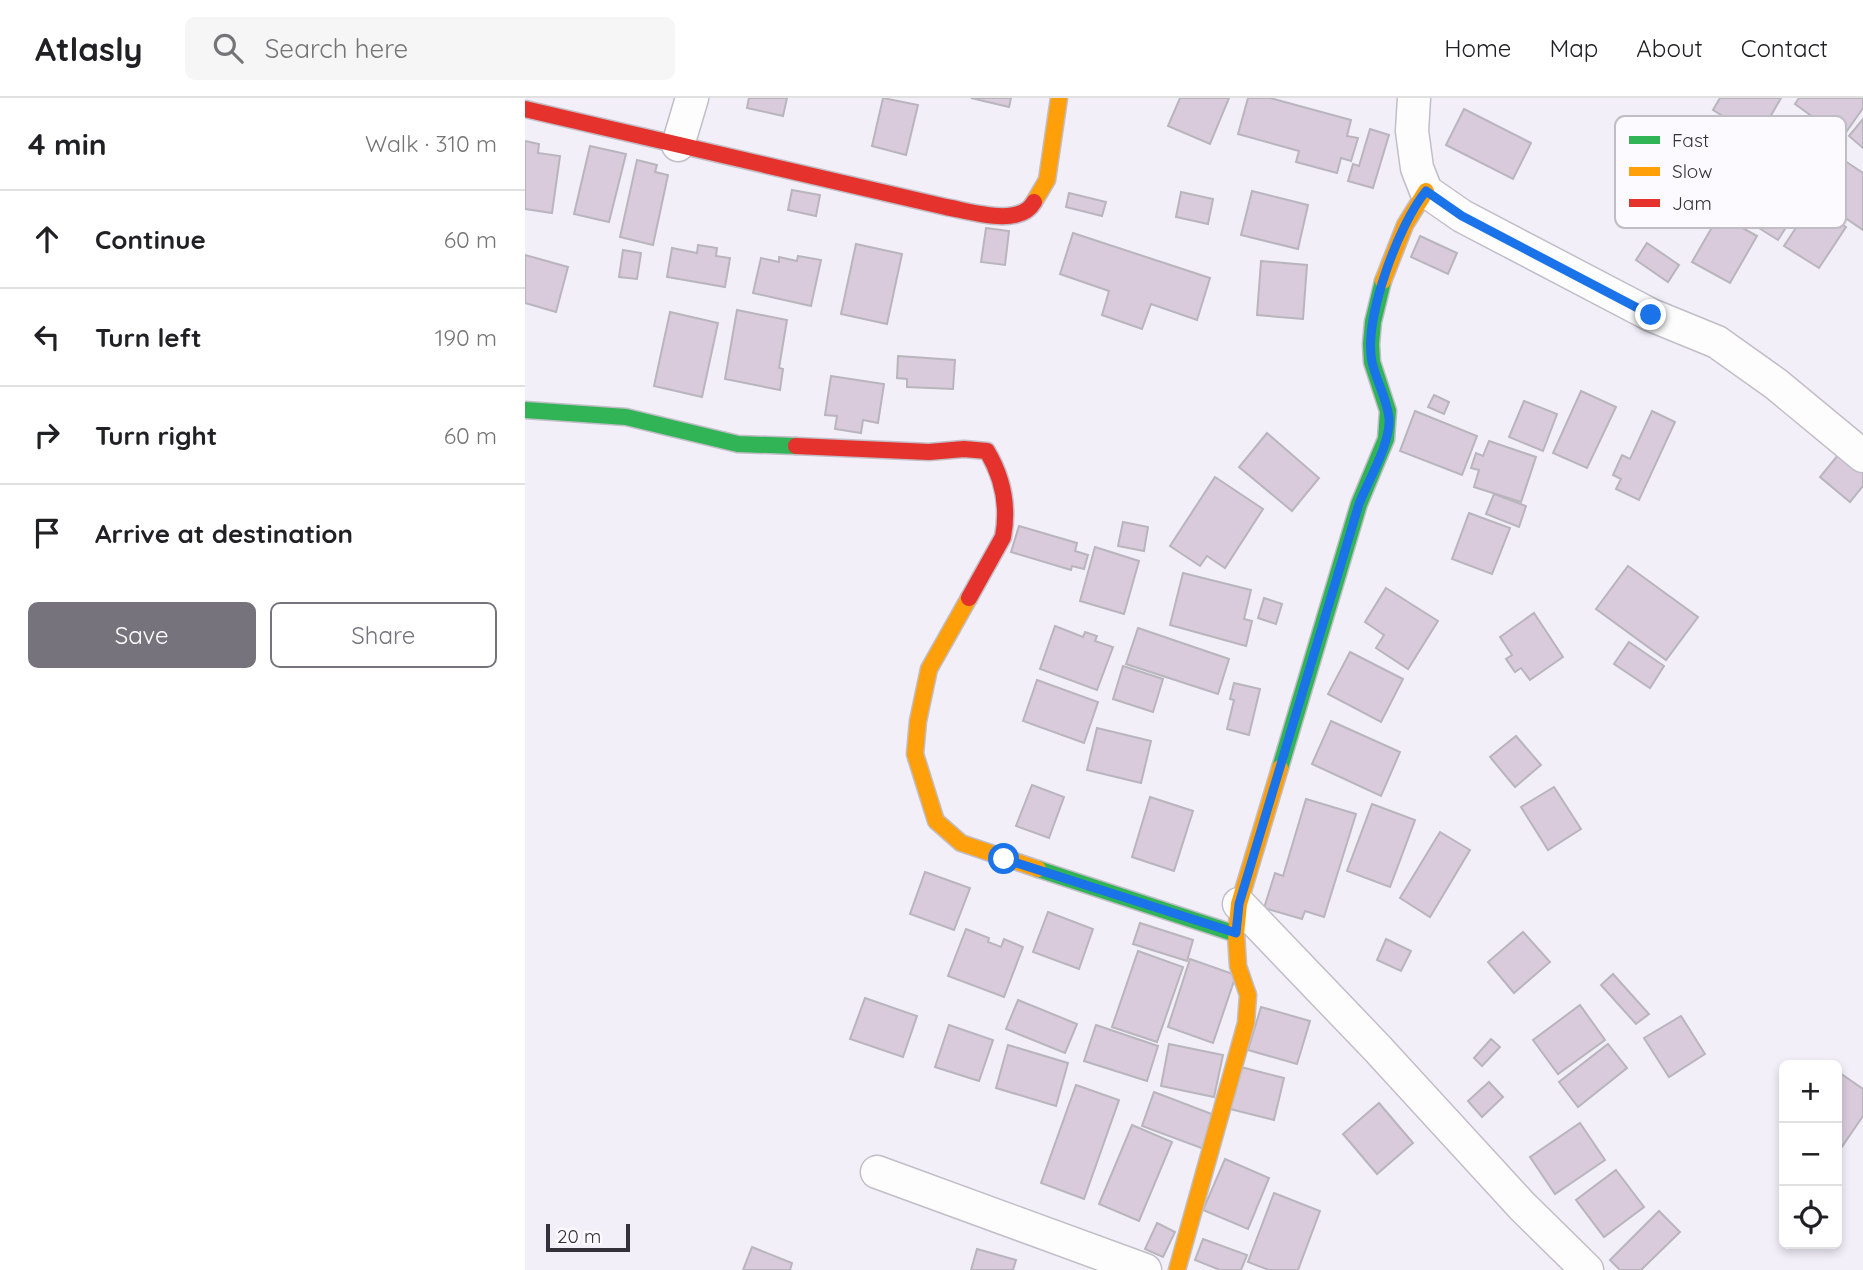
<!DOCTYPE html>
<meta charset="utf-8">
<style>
:root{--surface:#fff;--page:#f6f6f6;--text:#202124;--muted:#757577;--line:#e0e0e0;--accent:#76737c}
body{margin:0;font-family:Quicksand,sans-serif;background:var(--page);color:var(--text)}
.controls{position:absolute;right:21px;bottom:21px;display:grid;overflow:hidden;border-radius:10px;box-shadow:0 4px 10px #0003}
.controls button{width:63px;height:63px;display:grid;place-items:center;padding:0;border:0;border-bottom:2px solid var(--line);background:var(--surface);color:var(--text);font:35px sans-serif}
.scale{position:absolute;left:21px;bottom:18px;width:84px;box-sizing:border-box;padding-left:7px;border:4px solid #333039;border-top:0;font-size:19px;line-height:24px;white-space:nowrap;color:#333039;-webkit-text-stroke:5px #fcfaff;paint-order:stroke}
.stop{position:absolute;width:21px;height:21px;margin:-16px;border:5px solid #1a73e8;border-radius:50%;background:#fff}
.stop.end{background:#1a73e8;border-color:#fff;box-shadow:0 2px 7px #0008}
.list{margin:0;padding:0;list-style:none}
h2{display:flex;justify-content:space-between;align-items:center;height:91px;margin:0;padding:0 28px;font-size:30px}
h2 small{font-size:23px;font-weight:400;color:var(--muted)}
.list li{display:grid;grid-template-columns:46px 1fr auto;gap:21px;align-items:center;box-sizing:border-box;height:98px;padding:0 28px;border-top:2px solid var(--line)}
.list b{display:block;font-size:26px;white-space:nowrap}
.list em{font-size:23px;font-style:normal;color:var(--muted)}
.actions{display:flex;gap:14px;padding:21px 28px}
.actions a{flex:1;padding:16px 0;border:2px solid var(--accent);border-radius:10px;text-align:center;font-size:24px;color:var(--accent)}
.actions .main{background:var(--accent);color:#fff}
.icon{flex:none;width:38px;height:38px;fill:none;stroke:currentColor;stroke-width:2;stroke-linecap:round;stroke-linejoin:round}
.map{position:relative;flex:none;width:1338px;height:1172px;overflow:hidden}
header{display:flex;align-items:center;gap:42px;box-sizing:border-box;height:98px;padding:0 35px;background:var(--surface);border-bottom:2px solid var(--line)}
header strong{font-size:33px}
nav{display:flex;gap:38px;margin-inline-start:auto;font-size:24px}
.search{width:490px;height:63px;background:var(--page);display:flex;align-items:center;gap:18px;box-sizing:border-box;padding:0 24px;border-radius:10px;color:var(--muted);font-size:26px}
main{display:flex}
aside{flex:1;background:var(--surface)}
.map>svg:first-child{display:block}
.building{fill:#d9cbdc;stroke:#b9b5bc;stroke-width:2}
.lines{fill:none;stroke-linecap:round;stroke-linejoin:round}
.street-casing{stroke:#c1bec7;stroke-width:35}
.fast-casing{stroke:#c1bec7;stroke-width:19}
.slow-casing{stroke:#c1bec7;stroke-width:19}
.jam-casing{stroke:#c1bec7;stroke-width:19}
.street{stroke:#fdfdfe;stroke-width:32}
.fast{stroke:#30b455;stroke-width:16}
.slow{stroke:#ff9f0a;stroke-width:16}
.jam{stroke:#e5322d;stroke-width:16}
.route{stroke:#1a73e8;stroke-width:9}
.key{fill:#fcfaff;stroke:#c0bdc4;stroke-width:2}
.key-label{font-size:19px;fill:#333039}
</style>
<header>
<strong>Atlasly</strong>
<div class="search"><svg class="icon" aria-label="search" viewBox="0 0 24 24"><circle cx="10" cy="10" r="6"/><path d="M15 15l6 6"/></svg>Search here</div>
<nav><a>Home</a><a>Map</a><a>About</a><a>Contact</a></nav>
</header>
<main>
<aside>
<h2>4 min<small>Walk · 310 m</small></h2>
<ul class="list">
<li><svg class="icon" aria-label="ahead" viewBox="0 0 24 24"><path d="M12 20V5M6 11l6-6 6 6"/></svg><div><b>Continue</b></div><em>60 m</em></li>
<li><svg class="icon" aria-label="left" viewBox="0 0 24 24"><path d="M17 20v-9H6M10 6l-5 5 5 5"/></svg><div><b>Turn left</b></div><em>190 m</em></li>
<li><svg class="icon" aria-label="right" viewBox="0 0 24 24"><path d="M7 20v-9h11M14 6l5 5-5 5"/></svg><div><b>Turn right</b></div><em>60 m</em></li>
<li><svg class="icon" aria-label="arrive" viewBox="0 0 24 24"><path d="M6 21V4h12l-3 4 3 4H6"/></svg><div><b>Arrive at destination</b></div></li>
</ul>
<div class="actions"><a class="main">Save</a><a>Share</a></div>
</aside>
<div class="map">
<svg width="1338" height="1172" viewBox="0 0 1338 1172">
<rect width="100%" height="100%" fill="#f2eff9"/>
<g class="building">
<path d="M224,0H262L258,18L222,10Z"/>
<path d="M358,0L393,7L381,57L347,48Z"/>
<path d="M446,0H486L484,9Z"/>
<path d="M655,0H704L685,46L643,28Z"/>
<path d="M723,0H745L826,22L822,38L833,40L826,63L816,60L812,75L771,64L774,53L713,36Z"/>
<path d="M1195,0H1256L1233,40L1188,12Z"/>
<path d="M1274,0H1338V10L1317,40L1270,6Z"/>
<path d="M939,11L1006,45L988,81L921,47Z"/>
<path d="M1338,21V50L1324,38Z"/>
<path d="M845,31L864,37L848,90L823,83L828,66L834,68Z"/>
<path d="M0,43L14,46L13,55L35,58L27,115L0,111Z"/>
<path d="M65,48L101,56L84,124L49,116Z"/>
<path d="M1317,61L1338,75V132L1291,100Z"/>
<path d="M112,62L132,67L130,74L143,77L128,147L95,139Z"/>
<path d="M1226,68L1279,101L1253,142L1200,109Z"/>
<path d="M267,92L295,97L291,118L263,112Z"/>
<path d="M727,93L783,107L773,151L716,137Z"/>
<path d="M656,94L688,101L683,126L651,119Z"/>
<path d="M544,95L581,104L577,118L541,109Z"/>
<path d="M1286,107L1321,129L1294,170L1259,148Z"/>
<path d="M1194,117L1232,138L1205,185L1167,164Z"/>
<path d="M461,130L484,133L480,167L456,164Z"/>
<path d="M548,135L685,180L672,222L626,206L617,231L577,217L584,193L535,176Z"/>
<path d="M895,138L932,155L923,176L886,159Z"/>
<path d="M1122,145L1154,167L1143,184L1111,162Z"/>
<path d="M331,146L377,156L362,226L316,216Z"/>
<path d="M173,147L192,150L191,158L205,160L200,189L142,179L147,150L172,155Z"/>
<path d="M98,152L116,155L112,181L94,179Z"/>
<path d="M0,157L43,169L31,214L0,205Z"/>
<path d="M273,158L296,162L286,208L228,195L236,160L254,164V159L272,163Z"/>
<path d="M736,163L782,167L778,221L732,217Z"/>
<path d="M212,212L262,222L254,270L258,271L255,292L200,281Z"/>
<path d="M145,214L193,225L177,299L129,288Z"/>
<path d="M373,258L430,262L428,291L382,289V281L372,280Z"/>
<path d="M306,278L359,286L353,325L338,322L336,335L310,331L312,318L300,317Z"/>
<path d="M1056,293L1091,309L1062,370L1028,355Z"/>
<path d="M909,297L924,304L919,316L903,309Z"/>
<path d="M999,303L1032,316L1018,353L984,339Z"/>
<path d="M890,313L952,338L937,377L875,353Z"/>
<path d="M1127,313L1150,324L1114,402L1091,391L1096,381L1088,377L1097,357L1105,361Z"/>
<path d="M742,335L794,380L767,413L714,369Z"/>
<path d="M964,343L1011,359L996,404L949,389L954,372L946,370L951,355L958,358Z"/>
<path d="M1318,351L1338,367V388L1325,404L1295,379Z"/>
<path d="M690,379L738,411L700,470L682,458L675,468L645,448Z"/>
<path d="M969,396L1001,408L994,429L961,416Z"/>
<path d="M944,415L985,430L967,476L927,461Z"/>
<path d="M598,424L623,429L619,453L593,448Z"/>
<path d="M494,428L552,445L550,453L563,457L559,471L547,468L546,472L486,454Z"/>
<path d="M570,449L614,463L599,516L555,503Z"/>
<path d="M1103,468L1173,519L1141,562L1071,511Z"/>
<path d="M658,475L726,492L719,521L727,523L721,548L645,527Z"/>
<path d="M861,490L913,523L883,571L851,550L859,537L840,524Z"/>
<path d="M739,500L757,506L751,526L733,520Z"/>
<path d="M1009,515L1038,559L1005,582L996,570L990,574L981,561L987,557L975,539Z"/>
<path d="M530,528L558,539L560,534L572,538L570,543L588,549L572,592L515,571Z"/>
<path d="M613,530L704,561L693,596L601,566Z"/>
<path d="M1104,544L1139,568L1125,590L1089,566Z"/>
<path d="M825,554L878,581L856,624L803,596Z"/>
<path d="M598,568L638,581L628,614L588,601Z"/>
<path d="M512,582L573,604L559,645L498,623Z"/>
<path d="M709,585L735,591L724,637L702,631L709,602L705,601Z"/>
<path d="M806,623L875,654L856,698L787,666Z"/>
<path d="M572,630L626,643L616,685L562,672Z"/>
<path d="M991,638L1016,667L990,689L965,659Z"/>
<path d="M507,687L539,699L524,740L491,728Z"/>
<path d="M1029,689L1056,731L1023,752L996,709Z"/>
<path d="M625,699L668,713L649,773L607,759Z"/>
<path d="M781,701L831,716L799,819L780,813L777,821L739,810L750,775L758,778Z"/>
<path d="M847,706L890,722L865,789L822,773Z"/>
<path d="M915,734L945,752L905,819L875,800Z"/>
<path d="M400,774L445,790L429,832L385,816Z"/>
<path d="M523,814L568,831L554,871L508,854Z"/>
<path d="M615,825L668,842L662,863L608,846Z"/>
<path d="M441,831L464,840L463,844L476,849L479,841L498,849L479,899L423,878Z"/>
<path d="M998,834L1025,864L989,895L963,864Z"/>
<path d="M861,841L886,853L876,873L852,862Z"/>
<path d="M613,853L658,869L632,944L587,929Z"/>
<path d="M665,861L711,877L688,945L643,929Z"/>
<path d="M1088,876L1124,916L1111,926L1076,887Z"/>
<path d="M340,900L392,918L378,959L325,941Z"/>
<path d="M493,902L552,926L540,955L481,931Z"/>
<path d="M1055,907L1080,942L1033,976L1008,942Z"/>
<path d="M736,909L785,923L772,966L723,952Z"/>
<path d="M1156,918L1180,956L1144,979L1119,940Z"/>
<path d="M424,927L468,942L454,983L410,969Z"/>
<path d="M571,927L633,948L622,983L559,963Z"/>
<path d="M966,941L975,949L957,968L949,960Z"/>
<path d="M644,946L698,957L689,999L636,988Z"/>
<path d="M1083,946L1102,970L1053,1009L1034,984Z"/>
<path d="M483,947L543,965L531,1008L471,990Z"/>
<path d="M716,969L759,980L749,1022L705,1011Z"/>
<path d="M1312,973L1338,991V1018L1312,1056Z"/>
<path d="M964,984L978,999L957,1019L943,1003Z"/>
<path d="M551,987L594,1002L559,1101L516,1085Z"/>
<path d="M629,994L692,1018L679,1051L617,1028Z"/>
<path d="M854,1005L888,1045L852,1076L818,1036Z"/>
<path d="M1055,1025L1080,1062L1030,1096L1005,1059Z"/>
<path d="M607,1027L647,1044L614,1123L574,1106Z"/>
<path d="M700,1061L744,1080L723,1131L678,1112Z"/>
<path d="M1091,1072L1119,1109L1079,1139L1051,1102Z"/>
<path d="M749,1095L795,1113L773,1172H744L723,1164Z"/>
<path d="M1134,1113L1155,1134L1116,1172H1095L1085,1162Z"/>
<path d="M632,1125L650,1134L638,1159L620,1151Z"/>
<path d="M678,1141L722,1157L716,1172H695L670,1162Z"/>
<path d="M227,1149L267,1165L265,1172H218Z"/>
<path d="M452,1151L491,1162L488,1172H446Z"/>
</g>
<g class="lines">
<defs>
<g id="street">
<path d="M889,0L887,33L892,70L901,93L937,118L1126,217L1192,244L1251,286L1338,358"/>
<path d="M153,47L167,0"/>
<path d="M714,806L852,950L997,1108L1062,1172"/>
<path d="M352,1074L620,1172"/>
</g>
<g id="fast">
<path d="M0,312L101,319L213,346L271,348"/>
<path d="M755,670L834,406L861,341L863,313L847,264L846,246L848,224L858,183"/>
<path d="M513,771L711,836"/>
</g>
<g id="slow">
<path d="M509,104L522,82L534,0"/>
<path d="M858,183L880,127L901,93"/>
<path d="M444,500L404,571L393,623L390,656L411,723L436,745L513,771"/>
<path d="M652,1172L721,925L723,897L713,868L711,836L714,806L755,670"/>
</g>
<g id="jam">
<path d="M0,11L421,109C444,113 495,130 509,104"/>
<path d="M271,348L404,354L439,351L462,353C478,380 484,407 478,439L444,500"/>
</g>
</defs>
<use href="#street" class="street-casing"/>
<use href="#fast" class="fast-casing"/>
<use href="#slow" class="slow-casing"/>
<use href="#jam" class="jam-casing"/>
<use href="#street" class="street"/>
<use href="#fast" class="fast"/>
<use href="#slow" class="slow"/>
<use href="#jam" class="jam"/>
</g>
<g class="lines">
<path class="route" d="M479,761L711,835L714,806L834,406C843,383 866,345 864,320C862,301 851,282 847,264C838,221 874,126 901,93L937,118L1126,217"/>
</g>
<rect x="1090" y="18" width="231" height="112" rx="10" class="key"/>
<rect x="1104" y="38" width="31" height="8" fill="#30b455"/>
<rect x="1104" y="69" width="31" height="9" fill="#ff9f0a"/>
<rect x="1104" y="101" width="31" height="8" fill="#e5322d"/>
<g class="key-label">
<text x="1147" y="49">Fast</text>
<text x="1147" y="80">Slow</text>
<text x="1147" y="112">Jam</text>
</g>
</svg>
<div class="controls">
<button>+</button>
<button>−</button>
<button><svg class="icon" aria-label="locate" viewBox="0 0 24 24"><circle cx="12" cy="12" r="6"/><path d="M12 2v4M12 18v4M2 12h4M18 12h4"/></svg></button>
</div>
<div class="scale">20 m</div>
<div class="stop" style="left:479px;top:761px"></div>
<div class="stop end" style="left:1126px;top:217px"></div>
</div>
</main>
